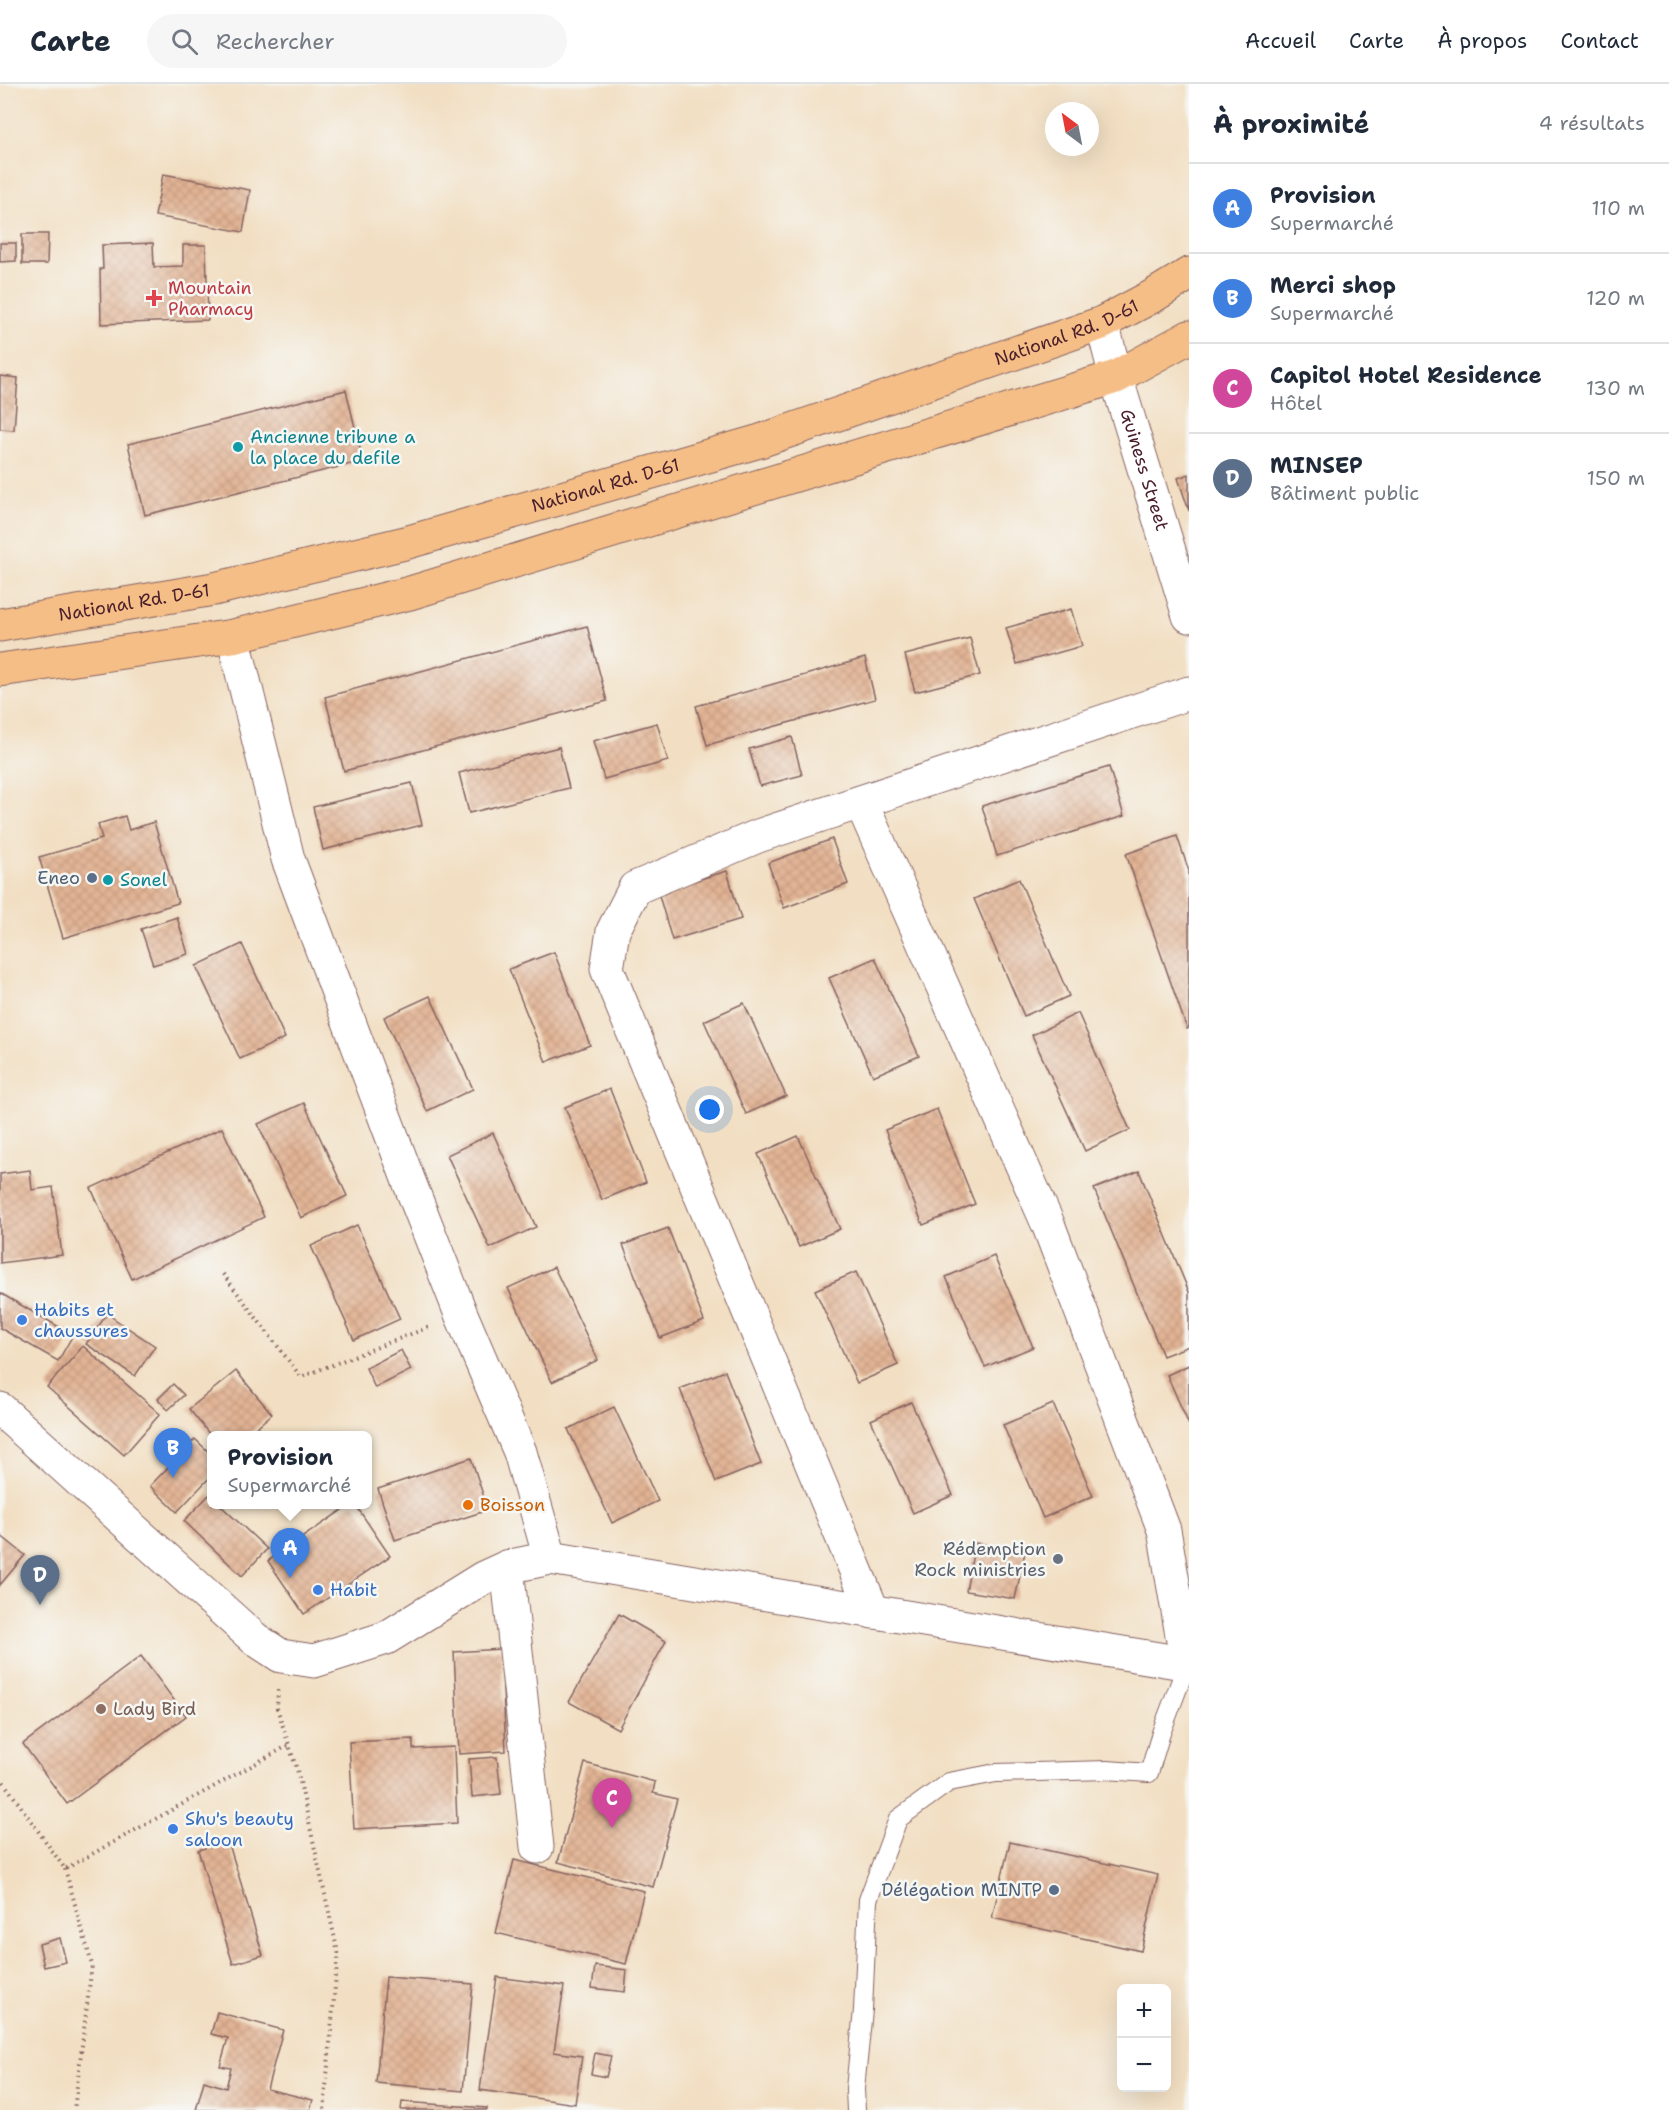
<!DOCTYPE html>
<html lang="fr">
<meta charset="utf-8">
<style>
:root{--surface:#fff;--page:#f6f6f7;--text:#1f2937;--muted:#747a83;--line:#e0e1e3;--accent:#1a73e8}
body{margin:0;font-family:"Shantell Sans",sans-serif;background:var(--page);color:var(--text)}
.controls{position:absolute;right:18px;bottom:18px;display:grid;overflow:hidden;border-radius:9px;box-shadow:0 6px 24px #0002}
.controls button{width:54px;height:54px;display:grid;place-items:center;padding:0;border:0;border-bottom:2px solid var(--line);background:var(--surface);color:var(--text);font:30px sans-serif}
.compass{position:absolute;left:1045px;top:18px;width:54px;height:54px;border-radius:50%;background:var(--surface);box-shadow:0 6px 24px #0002;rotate:328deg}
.you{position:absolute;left:710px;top:1026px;width:21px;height:21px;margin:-15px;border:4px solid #fff;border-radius:50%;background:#1a73e8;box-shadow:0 0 0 9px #1a73e833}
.badge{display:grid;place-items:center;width:39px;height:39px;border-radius:50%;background:var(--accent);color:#fff;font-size:20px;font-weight:700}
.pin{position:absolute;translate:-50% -50px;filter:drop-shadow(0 2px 3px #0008)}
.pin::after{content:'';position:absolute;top:32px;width:21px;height:18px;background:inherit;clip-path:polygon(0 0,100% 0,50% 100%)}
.popup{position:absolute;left:207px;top:1347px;width:165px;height:78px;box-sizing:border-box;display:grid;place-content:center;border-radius:9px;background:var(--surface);filter:drop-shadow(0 2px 4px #0005);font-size:20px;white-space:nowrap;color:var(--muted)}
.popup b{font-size:22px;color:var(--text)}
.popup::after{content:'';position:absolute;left:50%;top:100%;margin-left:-12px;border:12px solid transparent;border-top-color:var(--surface)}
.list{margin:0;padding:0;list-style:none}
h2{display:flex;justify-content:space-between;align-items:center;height:78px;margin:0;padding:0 24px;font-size:26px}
h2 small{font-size:20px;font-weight:400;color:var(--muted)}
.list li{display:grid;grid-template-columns:39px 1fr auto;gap:18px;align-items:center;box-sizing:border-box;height:90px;padding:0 24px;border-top:2px solid var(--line)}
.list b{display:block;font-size:22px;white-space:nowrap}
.list p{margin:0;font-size:20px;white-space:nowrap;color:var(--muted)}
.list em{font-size:20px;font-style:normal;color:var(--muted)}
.icon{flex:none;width:33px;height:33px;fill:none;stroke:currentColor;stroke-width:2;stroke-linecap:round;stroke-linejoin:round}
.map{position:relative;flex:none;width:1189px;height:2026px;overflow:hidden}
header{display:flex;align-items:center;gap:36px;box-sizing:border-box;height:84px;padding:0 30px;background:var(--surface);border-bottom:2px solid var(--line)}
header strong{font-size:28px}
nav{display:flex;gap:33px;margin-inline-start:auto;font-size:21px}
.search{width:420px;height:54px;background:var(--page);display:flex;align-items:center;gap:15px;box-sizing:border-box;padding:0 21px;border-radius:33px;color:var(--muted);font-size:22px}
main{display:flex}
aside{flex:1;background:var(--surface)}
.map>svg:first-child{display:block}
.building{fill:url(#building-cross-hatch)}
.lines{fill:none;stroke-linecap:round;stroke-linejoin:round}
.service-casing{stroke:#856260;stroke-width:20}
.minor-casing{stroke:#856260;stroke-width:35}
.trunk-casing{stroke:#856260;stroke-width:35}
.path{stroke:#856260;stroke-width:4;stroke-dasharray:1.5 4.5;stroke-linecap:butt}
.service{stroke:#fff;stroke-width:18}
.minor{stroke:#fff;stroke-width:33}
.trunk{stroke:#f6be87;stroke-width:33}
.health-dot{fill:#e0444e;stroke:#f6f6f2;stroke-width:2}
.culture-dot{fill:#0f9aa8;stroke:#f6f6f2;stroke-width:2}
.service-dot{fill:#5c6f8a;stroke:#f6f6f2;stroke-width:2}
.shop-dot{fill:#3f7fe0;stroke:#f6f6f2;stroke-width:2}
.food-dot{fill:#e8710a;stroke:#f6f6f2;stroke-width:2}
.worship-dot{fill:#6b7280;stroke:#f6f6f2;stroke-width:2}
.education-dot{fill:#8d6e63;stroke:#f6f6f2;stroke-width:2}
.labels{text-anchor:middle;stroke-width:5;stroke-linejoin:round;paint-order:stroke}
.health-label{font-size:18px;fill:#be3a42;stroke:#f6f6f2;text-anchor:start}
.street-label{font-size:18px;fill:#4a1f2b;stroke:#f6f6f2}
.culture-label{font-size:18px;fill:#0d838f;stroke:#f6f6f2;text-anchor:start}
.service-label{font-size:18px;fill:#4e5e75;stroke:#f6f6f2;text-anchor:end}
.shop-label{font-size:18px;fill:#366cbe;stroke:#f6f6f2;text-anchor:start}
.food-label{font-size:18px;fill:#c56008;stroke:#f6f6f2;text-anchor:start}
.worship-label{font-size:18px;fill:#5b616d;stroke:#f6f6f2;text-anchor:end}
.education-label{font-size:18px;fill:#785e54;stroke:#f6f6f2;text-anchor:start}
</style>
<header>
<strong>Carte</strong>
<div class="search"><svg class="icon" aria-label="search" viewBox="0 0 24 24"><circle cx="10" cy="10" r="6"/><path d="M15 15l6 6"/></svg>Rechercher</div>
<nav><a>Accueil</a><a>Carte</a><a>À propos</a><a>Contact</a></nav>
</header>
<main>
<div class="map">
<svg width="1189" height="2026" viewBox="0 0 1189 2026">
<defs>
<pattern id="building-cross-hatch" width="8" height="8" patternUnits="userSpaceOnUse" patternTransform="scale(1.5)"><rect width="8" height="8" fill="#e2b494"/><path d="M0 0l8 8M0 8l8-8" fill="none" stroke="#c39a80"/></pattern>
</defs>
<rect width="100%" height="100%" fill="#f6f6f2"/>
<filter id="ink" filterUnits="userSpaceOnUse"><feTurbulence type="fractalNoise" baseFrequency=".0167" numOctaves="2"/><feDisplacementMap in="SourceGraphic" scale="12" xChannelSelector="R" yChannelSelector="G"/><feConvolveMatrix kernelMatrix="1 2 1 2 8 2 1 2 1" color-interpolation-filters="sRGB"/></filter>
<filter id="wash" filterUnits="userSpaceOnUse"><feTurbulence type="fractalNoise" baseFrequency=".008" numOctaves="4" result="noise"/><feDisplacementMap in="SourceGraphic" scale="24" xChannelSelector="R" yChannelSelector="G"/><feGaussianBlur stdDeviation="1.35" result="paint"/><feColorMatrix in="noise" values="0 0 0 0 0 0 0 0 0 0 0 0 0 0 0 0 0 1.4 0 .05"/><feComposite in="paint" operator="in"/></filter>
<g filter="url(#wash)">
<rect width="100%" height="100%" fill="#f2dfc3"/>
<g id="blocks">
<g class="building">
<path d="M163,90L250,106L243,148L155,132Z"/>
<path d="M22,150H48L47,180H22Z"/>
<path d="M0,159H16V177L0,178Z"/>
<path d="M153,159L154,183L183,182V161H206L208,236L101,240L100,185H103L102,161Z"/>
<path d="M0,292L18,294L14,346L0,345Z"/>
<path d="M346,306L363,377L145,431L128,360Z"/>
<path d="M1189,390V427L1178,394Z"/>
<path d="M1071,525L1082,562L1017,580L1006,544Z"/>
<path d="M587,542L607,617L344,687L325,613Z"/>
<path d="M970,554L980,591L915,608L905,571Z"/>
<path d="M865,574L875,615L707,661L696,622Z"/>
<path d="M657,639L668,677L604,695L593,657Z"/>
<path d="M792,653L802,691L760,702L749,665Z"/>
<path d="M559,663L569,704L469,729L459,689Z"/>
<path d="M1109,683L1124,732L997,772L982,722Z"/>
<path d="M412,699L422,741L323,766L313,723Z"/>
<path d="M125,732L129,746L154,738L178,819L63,854L39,773L102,755L98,740Z"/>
<path d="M1177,752L1189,787V944L1187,945L1126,770Z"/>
<path d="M832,755L848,800L784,824L768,779Z"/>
<path d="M727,787L741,835L672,856L658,808Z"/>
<path d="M1019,795L1069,912L1024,932L974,815Z"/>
<path d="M177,833L188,870L153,881L141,845Z"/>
<path d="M242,860L285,954L240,975L196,882Z"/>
<path d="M554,868L590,961L546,978L509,885Z"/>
<path d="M875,874L919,972L873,992L829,894Z"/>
<path d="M430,912L473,1005L427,1027L384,933Z"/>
<path d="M744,919L786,1012L746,1030L704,937Z"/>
<path d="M1078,929L1130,1046L1085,1067L1032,951Z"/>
<path d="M610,1005L646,1098L602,1116L565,1023Z"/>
<path d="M304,1019L347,1112L301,1134L258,1040Z"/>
<path d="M937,1025L975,1120L923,1141L885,1046Z"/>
<path d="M222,1044L264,1133L132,1195L91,1104Z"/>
<path d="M493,1049L536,1143L490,1164L447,1071Z"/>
<path d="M798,1052L840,1145L799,1163L758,1070Z"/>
<path d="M30,1086L32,1106L53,1103L62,1171L0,1179V1090Z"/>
<path d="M1139,1087L1189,1208V1262L1163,1272L1094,1105Z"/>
<path d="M357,1141L400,1235L354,1256L311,1162Z"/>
<path d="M668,1144L704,1237L660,1254L623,1161Z"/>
<path d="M994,1172L1033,1263L985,1283L946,1193Z"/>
<path d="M554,1183L598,1276L552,1298L508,1204Z"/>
<path d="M856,1188L898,1281L857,1299L815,1206Z"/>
<path d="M0,1209L73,1251L58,1277L0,1244Z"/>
<path d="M107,1230L155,1262L135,1292L86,1260Z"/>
<path d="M83,1262L160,1330L124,1371L47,1303Z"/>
<path d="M401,1266L411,1286L375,1304L366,1284Z"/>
<path d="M1189,1281V1341L1167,1291Z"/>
<path d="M236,1287L272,1330L246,1352H211L189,1325Z"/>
<path d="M725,1287L761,1380L716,1398L680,1305Z"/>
<path d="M173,1300L184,1311L168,1326L158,1315Z"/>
<path d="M911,1318L953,1411L913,1429L871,1336Z"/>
<path d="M1053,1320L1093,1412L1043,1434L1003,1341Z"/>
<path d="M614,1323L658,1417L612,1439L568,1345Z"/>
<path d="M195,1355L212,1371V1391L177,1428L150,1402Z"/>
<path d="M471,1374L488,1426L395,1456L378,1405Z"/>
<path d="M209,1411L212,1414V1420H219L267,1465L242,1492L184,1437Z"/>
<path d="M351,1420H355L390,1472L304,1530L268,1477Z"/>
<path d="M0,1451L25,1471L0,1501Z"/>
<path d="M975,1459L1025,1468L1015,1515L966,1507Z"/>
<path d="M619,1530L666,1557L618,1645L569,1618Z"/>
<path d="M501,1565L506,1667L459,1670L454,1568Z"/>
<path d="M141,1572L186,1632L67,1720L23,1660Z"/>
<path d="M413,1655V1665L454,1663L457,1739L354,1745L349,1658Z"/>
<path d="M497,1673L501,1710L472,1713L469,1675Z"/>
<path d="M585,1679L655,1698L653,1709L677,1715L653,1803L558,1778Z"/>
<path d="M228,1757L263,1871L233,1880L198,1766Z"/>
<path d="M1010,1758L1158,1791L1141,1867L992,1834Z"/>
<path d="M514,1776L644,1807L626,1880L496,1849Z"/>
<path d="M60,1854L66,1878L44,1883L39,1860Z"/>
<path d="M595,1882L627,1886L625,1908L592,1904Z"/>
<path d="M386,1893L473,1900L463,2007L376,1999Z"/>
<path d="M497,1893L564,1902L554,1968L582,1972L575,2020L480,2006Z"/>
<path d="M217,1928L283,1946L267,2005L313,2016L310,2026H196L204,1997L226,2004L231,1984L220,1982L228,1954L211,1950Z"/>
<path d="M595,1969L611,1972L606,1993L591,1990Z"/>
<path d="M402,2018L487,2024V2026H401Z"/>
</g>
</g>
</g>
<g filter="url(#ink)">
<use href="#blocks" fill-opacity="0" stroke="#856260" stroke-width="1.5"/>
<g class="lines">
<defs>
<path id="service" d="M856,2026L855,2005L863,1926L868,1816L898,1735L949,1698L996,1689L1107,1686L1149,1689L1161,1649L1187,1580"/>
<g id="minor">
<path id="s1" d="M1102,239L1116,293L1189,532"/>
<path d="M233,552L288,775L408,1095L461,1230L520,1368L550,1474"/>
<path d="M861,718L1048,1140L1164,1446L1187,1580"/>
<path d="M0,1325L255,1555L281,1572L314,1577L386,1554L483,1494L507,1483L550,1474L1189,1580"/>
<path d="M507,1483L537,1763"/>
<path d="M873,1528L607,885L613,847L635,804L758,752L1189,609"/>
</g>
<g id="trunk">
<path id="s2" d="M0,541L214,505L405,459L760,357L1102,239L1153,212L1189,190"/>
<path d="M0,586L233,552L410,509L1116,293L1189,253"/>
</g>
</defs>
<use href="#service" class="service-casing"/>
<use href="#minor" class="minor-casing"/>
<use href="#trunk" class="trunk-casing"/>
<g class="path">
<path d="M223,1190L301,1293L429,1243"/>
<path d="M278,1606L277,1624L298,1689L338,1869L324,2026"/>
<path d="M0,1693L65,1785L289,1661"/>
<path d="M65,1785L92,1881L74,2026"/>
</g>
<use href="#service" class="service"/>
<use href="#minor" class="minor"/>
<use href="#trunk" class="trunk"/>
</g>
</g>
<path class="health-dot" d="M151 205h6v6h6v6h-6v6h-6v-6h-6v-6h6z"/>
<g class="culture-dot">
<circle cx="238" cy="363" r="6"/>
<circle cx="108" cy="796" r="6"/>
</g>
<g class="service-dot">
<circle cx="92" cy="794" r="6"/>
<circle cx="1054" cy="1806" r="6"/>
</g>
<g class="shop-dot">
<circle cx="22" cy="1236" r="6"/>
<circle cx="318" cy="1506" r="6"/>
<circle cx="173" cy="1745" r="6"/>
</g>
<circle class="food-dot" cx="468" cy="1421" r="6"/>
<circle class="worship-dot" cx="1058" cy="1475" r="6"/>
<circle class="education-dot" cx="101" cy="1625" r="6"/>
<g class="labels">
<g class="health-label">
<text x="168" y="210">Mountain<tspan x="168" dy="21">Pharmacy</tspan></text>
</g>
<g class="street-label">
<text dy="6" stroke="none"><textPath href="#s2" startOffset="1108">National Rd. D-61</textPath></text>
<text dy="6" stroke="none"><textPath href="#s1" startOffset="153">Guiness Street</textPath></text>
<text dy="6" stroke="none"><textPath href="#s2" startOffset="622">National Rd. D-61</textPath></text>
<text dy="6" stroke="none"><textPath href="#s2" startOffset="136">National Rd. D-61</textPath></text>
</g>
<g class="culture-label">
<text x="250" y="359">Ancienne tribune a<tspan x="250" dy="21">la place du defile</tspan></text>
<text x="120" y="802">Sonel</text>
</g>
<g class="service-label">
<text x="80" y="800">Eneo</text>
<text x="1042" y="1812">Délégation MINTP</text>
</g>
<g class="shop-label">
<text x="34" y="1232">Habits et<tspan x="34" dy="21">chaussures</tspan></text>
<text x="330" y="1512">Habit</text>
<text x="185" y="1741">Shu's beauty<tspan x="185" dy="21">saloon</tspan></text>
</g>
<g class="food-label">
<text x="480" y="1427">Boisson</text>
</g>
<g class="worship-label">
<text x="1046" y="1471">Rédemption<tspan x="1046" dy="21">Rock ministries</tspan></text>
</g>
<g class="education-label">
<text x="113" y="1631">Lady Bird</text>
</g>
</g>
</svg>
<div class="controls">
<button>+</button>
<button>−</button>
</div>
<svg class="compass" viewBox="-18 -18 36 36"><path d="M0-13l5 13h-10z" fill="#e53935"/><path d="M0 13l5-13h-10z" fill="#747a83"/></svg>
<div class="you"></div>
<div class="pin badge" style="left:290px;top:1494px;background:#3f7fe0">A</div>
<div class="popup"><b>Provision</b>Supermarché</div>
<div class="pin badge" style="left:173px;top:1394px;background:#3f7fe0">B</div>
<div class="pin badge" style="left:612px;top:1744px;background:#d1479c">C</div>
<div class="pin badge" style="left:40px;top:1521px;background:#5c6f8a">D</div>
</div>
<aside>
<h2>À proximité<small>4 résultats</small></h2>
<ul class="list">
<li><span class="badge" style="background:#3f7fe0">A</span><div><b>Provision</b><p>Supermarché</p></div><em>110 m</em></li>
<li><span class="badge" style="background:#3f7fe0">B</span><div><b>Merci shop</b><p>Supermarché</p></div><em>120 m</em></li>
<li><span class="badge" style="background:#d1479c">C</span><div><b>Capitol Hotel Residence</b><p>Hôtel</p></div><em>130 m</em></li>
<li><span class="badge" style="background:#5c6f8a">D</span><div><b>MINSEP</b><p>Bâtiment public</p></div><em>150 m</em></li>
</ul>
</aside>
</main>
